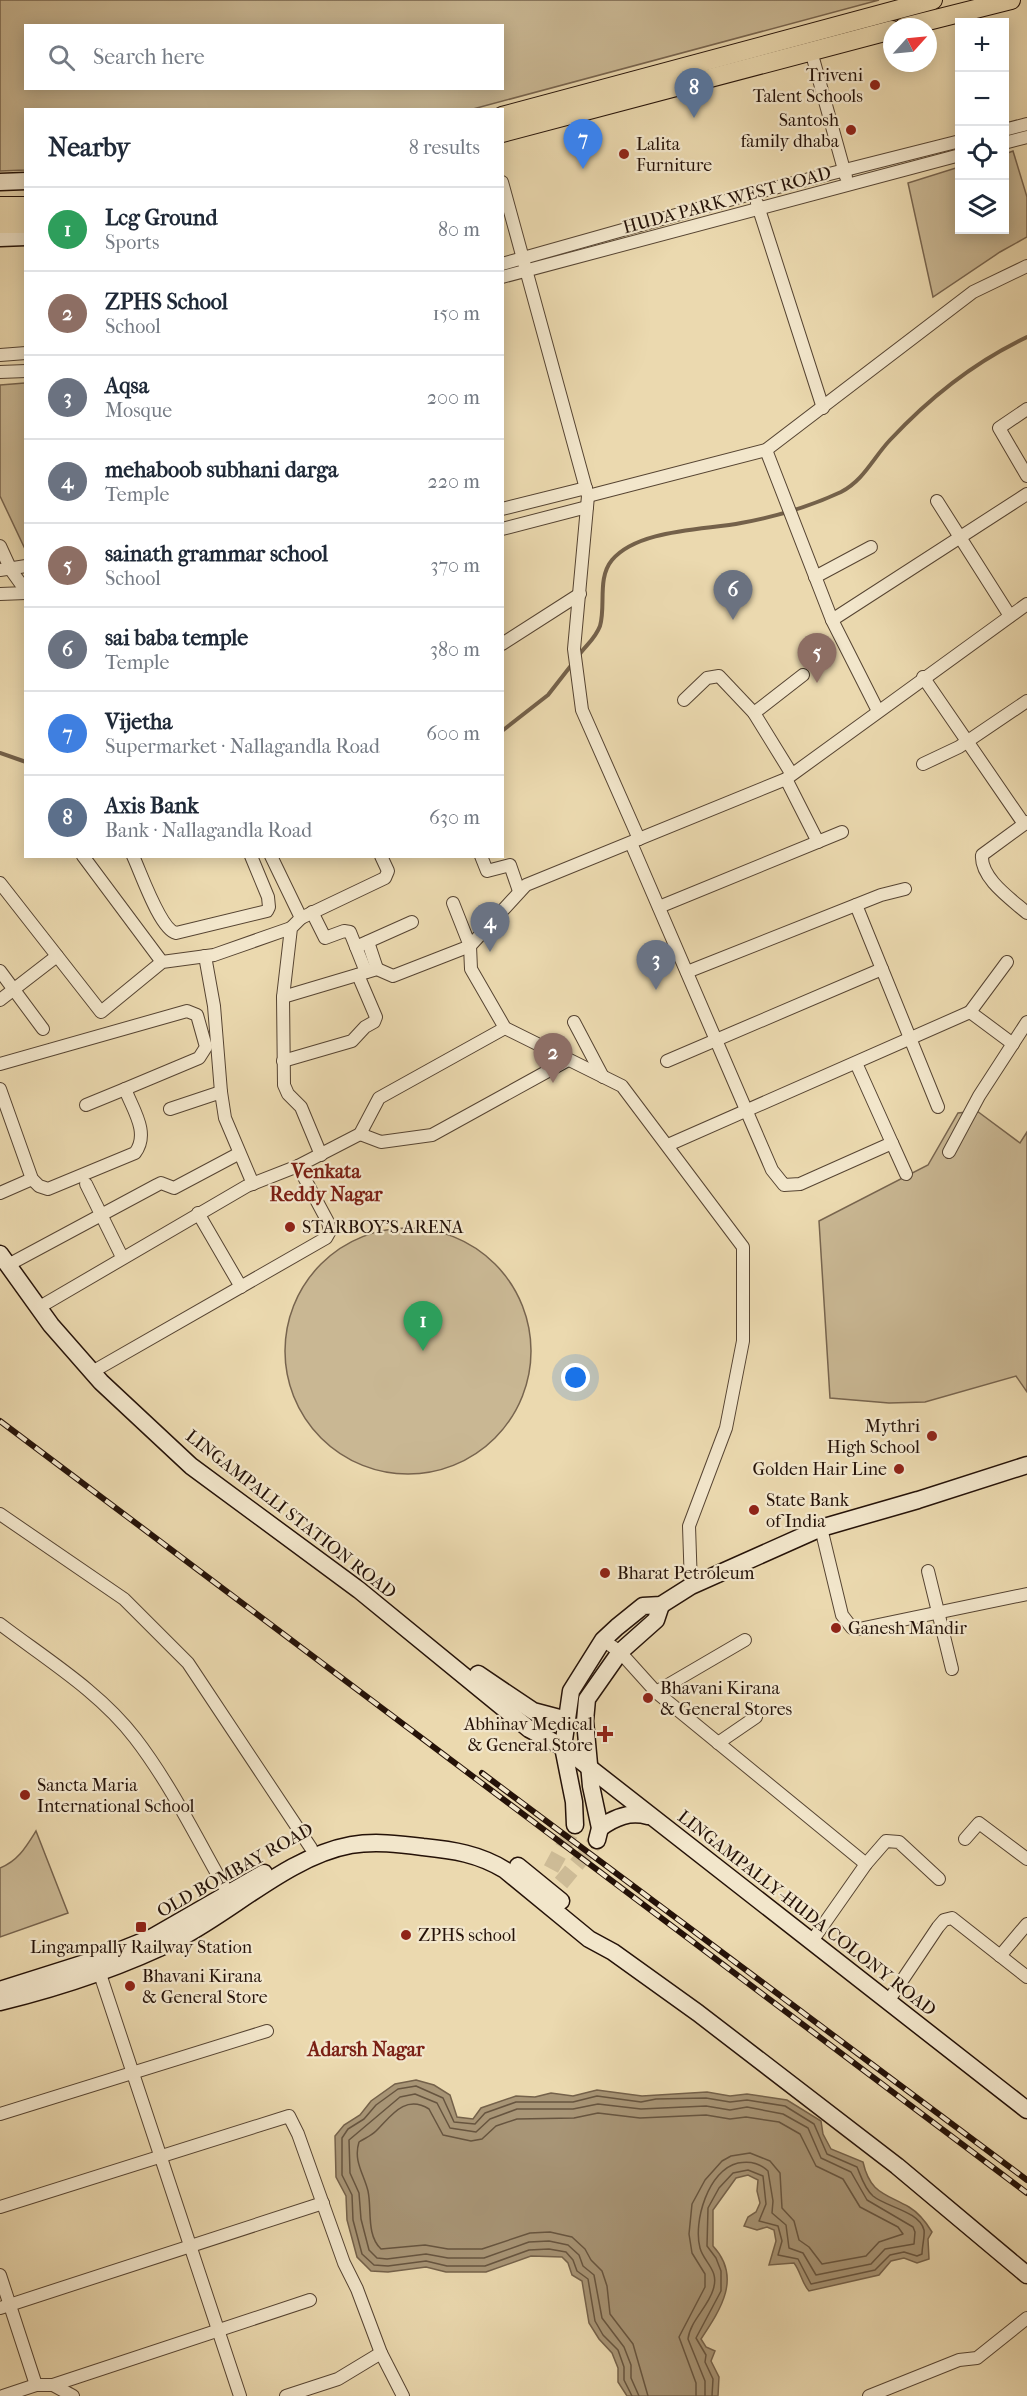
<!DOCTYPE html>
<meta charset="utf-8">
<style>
:root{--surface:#fff;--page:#f6f6f7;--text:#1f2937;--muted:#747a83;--line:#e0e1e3;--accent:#8f2418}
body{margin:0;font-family:"IM FELL French Canon",serif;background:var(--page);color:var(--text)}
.controls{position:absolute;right:18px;top:18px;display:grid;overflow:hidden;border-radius:0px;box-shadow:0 3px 15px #0003}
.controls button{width:54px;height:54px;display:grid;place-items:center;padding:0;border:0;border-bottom:2px solid var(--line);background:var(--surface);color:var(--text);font:30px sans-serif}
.compass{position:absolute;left:883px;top:18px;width:54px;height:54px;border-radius:50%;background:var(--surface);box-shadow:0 3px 15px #0003;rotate:63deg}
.you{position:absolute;left:576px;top:1378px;width:21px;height:21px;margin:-15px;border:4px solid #fff;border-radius:50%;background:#1a73e8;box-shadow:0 0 0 9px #1a73e833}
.badge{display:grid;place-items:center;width:39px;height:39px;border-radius:50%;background:var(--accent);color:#fff;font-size:20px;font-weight:700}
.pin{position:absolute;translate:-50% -50px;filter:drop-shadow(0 2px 3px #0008)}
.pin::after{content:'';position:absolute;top:32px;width:21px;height:18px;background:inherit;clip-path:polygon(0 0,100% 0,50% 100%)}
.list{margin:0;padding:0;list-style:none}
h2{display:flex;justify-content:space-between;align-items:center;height:78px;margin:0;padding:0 24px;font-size:26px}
h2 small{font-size:20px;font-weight:400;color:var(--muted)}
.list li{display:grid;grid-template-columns:39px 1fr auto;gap:18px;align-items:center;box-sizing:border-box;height:84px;padding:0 24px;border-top:2px solid var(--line)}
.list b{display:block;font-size:22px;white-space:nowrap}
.list p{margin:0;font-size:20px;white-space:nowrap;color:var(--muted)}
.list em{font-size:20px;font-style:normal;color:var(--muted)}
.icon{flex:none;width:33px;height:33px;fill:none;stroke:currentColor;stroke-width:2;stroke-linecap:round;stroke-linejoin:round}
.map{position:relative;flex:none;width:1027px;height:2396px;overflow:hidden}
.search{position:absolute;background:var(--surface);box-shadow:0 3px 15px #0003;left:24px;top:24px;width:480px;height:66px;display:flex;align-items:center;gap:15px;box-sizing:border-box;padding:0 21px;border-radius:0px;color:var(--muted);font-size:22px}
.panel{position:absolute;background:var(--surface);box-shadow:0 3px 15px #0003;left:24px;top:108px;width:480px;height:750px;border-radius:0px}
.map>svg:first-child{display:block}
.green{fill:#c9b793;stroke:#77644e;stroke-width:1.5;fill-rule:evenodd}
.water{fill:#a89576;stroke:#74614a;stroke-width:1.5}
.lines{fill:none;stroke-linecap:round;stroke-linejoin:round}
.shore{stroke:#66543f;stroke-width:1.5}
.stream{stroke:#74614a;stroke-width:4}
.secondary-tunnel{stroke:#cdbb96;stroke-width:16;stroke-dasharray:16 8;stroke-linecap:butt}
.street-casing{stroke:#564432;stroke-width:14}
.secondary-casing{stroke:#251208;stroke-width:19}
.primary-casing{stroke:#251208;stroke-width:20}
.street{stroke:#f2e6cb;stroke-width:12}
.secondary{stroke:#f2e6cb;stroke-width:16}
.primary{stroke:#ebd9af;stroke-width:18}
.rail-casing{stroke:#251208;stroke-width:6}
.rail{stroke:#f2e6cb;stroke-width:4;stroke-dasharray:11;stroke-linecap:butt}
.poi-dot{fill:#8f2418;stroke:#f2e6cb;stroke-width:2}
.labels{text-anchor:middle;stroke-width:4.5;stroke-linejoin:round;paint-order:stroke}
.poi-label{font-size:18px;fill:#251208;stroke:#f2e6cb;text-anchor:start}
.street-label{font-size:18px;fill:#251208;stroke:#f2e6cb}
.neighbourhood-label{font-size:20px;font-weight:bold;fill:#7a1f14;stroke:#f2e6cb}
</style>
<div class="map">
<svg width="1027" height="2396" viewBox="0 0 1027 2396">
<rect width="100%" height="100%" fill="#ebd9af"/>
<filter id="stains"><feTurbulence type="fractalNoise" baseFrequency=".00333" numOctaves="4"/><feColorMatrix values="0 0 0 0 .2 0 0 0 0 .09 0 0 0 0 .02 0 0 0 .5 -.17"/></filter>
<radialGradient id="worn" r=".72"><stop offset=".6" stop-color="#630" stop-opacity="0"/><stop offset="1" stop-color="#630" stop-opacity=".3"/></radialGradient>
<g class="green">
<path d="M0,0H879L473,109L26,110L25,170L0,171ZM26,26H502V88H26Z"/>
<path d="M1013,151L1027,197V237L1000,252L933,297L908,183L959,167L960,230H1004L1005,154Z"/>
<path d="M25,383H26L25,549L0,496V385Z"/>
<path d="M977,1111L1020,1143L1027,1132V1392L1016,1376L925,1402L889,1403L830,1398L819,1221L928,1165L958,1113Z"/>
<circle cx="408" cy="1351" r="123"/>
<path d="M36,1831L68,1913L0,1937V1868C18,1861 26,1847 36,1831Z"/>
</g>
<path class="water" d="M416,2080L434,2085L450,2095L457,2117L473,2119L481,2108L516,2096L535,2097L551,2093L573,2096L597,2090L642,2096L707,2092L730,2096L747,2094L787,2100L821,2121L823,2134L831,2149L863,2162C870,2193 884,2193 909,2207C919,2213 926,2222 932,2232L928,2239L929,2259L917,2263L904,2258L891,2261L879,2275L809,2291C801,2282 801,2272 794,2263L769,2265L776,2241L774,2230L767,2227L757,2230L744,2226L748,2217L756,2212L760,2203L757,2191L758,2180L748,2175L736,2178L713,2210V2246C742,2277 721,2309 701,2339L706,2347L715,2351L711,2361L719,2377L718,2396H627L618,2382V2368L612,2353L599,2339L589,2323L582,2281L572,2275L568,2263L562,2257L531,2256L486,2272H446L426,2267L388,2272L371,2271L357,2257L347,2220L346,2196L336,2177L335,2136L344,2125L360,2115L371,2101L395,2084Z"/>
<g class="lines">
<g class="shore">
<path d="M632,2396L624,2380V2367L618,2350L603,2335L595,2321L588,2279L577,2271L573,2260L566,2252L549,2249L529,2250L485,2266H447L426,2261L388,2266L374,2265L362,2254L353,2220L352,2195L342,2175V2138L348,2129L364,2119L376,2105L398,2089L416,2086L443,2098L454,2122L475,2124L485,2113L516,2102H573L597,2096L641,2102L656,2099L706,2098L730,2102L747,2100L785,2106L814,2124L827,2154L857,2167C861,2176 864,2188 873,2196C886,2207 919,2211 924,2230C925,2235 922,2247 922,2254L917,2256L904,2252L890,2255L875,2270L811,2284L798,2259L778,2255L782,2241L778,2226L759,2221L766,2204L763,2176L748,2170L733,2173L719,2188L708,2208L707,2246L716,2258L721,2271V2291L696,2338L706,2355L705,2362L713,2379L712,2396"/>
<path d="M639,2396L631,2378V2365L624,2347L602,2318L594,2275L583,2266L579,2255L568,2245L549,2241L529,2242L484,2258H448L426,2254L387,2259L377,2258L369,2250L361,2219L359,2193L350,2173L349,2140L400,2097L415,2094L437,2103L450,2128L476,2132L490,2119L517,2109H573L598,2104L641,2109L706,2106L730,2110L747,2107L783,2114L808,2128L821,2158L851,2172L867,2200L913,2227L915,2232L914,2244L885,2249L871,2264L816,2275L803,2253L789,2248L786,2225L772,2213L773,2201L768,2171C760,2163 749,2161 738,2163C708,2170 693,2222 700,2248C704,2263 720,2270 713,2290C708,2307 690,2321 688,2339L705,2381V2396"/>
<path d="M648,2396L633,2344L610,2314L607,2286L602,2271L591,2260L585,2249L572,2237L550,2232L530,2233L482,2249H448L425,2245L381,2249C366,2235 372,2209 368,2191C364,2174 353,2161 359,2142C365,2138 371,2136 376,2131C391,2116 405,2094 429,2109L443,2135L471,2141L482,2139L496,2126L517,2119L574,2118L598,2113L640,2118L706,2115L730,2119L746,2117L779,2122L800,2134L816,2166L843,2179L860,2207L898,2227L903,2234L879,2242L866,2256L822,2264L809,2247L799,2240L794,2221L782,2208L780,2173L770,2161L750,2153L731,2156L722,2161L705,2180L692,2204L689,2234L692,2253L705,2274V2287L679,2337L696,2383V2396"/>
</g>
<g class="stream">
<path d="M579,655C587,644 595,639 600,626C606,606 597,578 612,560C638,529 705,530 741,523C774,517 811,506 841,492C864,480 873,458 890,440C930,397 974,362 1027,337"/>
<path d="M502,731L548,695L573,663"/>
<path d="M0,753L26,762"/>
</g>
<g class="secondary-tunnel">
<path d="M551,1869L575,1825"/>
<path d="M561,1883L597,1840"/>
</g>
<defs>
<g id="street">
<path d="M811,51L846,177"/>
<path d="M1004,130L1027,124"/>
<path d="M1004,143L1027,137"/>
<path d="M502,182L588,496L574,649L582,710L639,839"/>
<path d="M757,203L823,408"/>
<path d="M502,264L754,193L960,141"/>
<path d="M502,277L960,155"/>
<path d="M0,355L26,353"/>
<path d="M0,372L26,371"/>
<path d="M1027,409L999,428L1027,476"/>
<path d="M766,450L832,620L878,711"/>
<path d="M588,496L766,450L973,292L1027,266"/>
<path d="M937,501L1010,616"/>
<path d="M502,509L586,488"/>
<path d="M502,529L587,507"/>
<path d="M0,546L11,570L26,591"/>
<path d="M0,570L26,566"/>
<path d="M815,577L871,547"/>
<path d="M0,594L26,593"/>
<path d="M832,620L1027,494"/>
<path d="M502,644L580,594"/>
<path d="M923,677L1024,824"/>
<path d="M684,700L707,678L719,676L754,713L791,773"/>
<path d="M754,713L803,675"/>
<path d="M923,764L959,747L1027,701"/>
<path d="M786,779L818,842"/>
<path d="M1027,822L982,855C980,878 1011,899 1027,913"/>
<path d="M631,843L772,1170L784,1185L800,1184L892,1143L856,1063"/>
<path d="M83,856L162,962"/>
<path d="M133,856C141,873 160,929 176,933L267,911L269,907L268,897L251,856"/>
<path d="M271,856L301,918L291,928L283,997L284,1085L288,1094L301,1107L321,1155"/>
<path d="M481,856L487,871L510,865L519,891"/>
<path d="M0,883L101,1012L162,962L214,955L291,928"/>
<path d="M856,905L938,1107"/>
<path d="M659,907L842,832"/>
<path d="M312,912L325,938L344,931L350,932L366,972"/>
<path d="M301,918L385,878L388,871L381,856"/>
<path d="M368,942L377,969"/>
<path d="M356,947L412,922"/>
<path d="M205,956L214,1006L221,1092"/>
<path d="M0,971L43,1029"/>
<path d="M687,972L881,895L905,889"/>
<path d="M283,997L377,969L393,976L470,946L453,903"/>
<path d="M0,1000L57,956"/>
<path d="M970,1012L1007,962"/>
<path d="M574,1022L603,1077"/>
<path d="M283,1061L352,1041L365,1027L374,1022L376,1017L358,975"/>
<path d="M667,1061L882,969"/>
<path d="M0,1064L187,1011L197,1015L206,1047L199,1058L125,1089C133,1110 150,1133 135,1153L48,1189L39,1186L32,1179L0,1089"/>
<path d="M86,1105L125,1089"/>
<path d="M170,1109L221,1092L225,1118L253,1184"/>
<path d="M360,1134L381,1142L432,1135L568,1060"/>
<path d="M892,1143L906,1174"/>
<path d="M668,1145L970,1012L1013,1044"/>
<path d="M949,1152L979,1096L1027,1022"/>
<path d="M86,1184L122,1257"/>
<path d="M0,1193L32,1179"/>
<path d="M198,1213L241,1287"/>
<path d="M8,1265L157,1185L161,1183L174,1188L238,1154"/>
<path d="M38,1308L247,1186L298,1166L360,1134L379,1098L505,1028"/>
<path d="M92,1372L326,1238L330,1231L328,1222L298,1166"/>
<path d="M0,1514L124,1599L188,1663L311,1848"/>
<path d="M821,1528L842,1615L852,1628L859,1629L1027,1594"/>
<path d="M928,1571L952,1669"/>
<path d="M691,1586L689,1526L726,1428L743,1341V1247L622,1086L505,1028L471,969L470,946L526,885L786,779L1027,604"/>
<path d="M0,1624C46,1659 100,1692 135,1738C172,1786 199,1843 229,1895"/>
<path d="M603,1640L620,1652L656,1692L866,1864"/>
<path d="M656,1692L745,1640"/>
<path d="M718,1743L756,1717"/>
<path d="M965,1839L979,1823L1027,1859"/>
<path d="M812,1941L866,1864L886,1841L899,1842L939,1879"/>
<path d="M1000,1956L1027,1924"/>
<path d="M99,1971L240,2396"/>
<path d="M889,2000L938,1927L944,1920L952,1918L1027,1977"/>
<path d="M0,2114L267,2031"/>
<path d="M0,2207L289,2116L298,2134L344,2263L357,2289L381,2353"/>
<path d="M0,2275L36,2385H53L73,2396"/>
<path d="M0,2308L323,2203"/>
<path d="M53,2385L310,2300"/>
<path d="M3,2396L36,2385"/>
<path d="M286,2396L338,2379L381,2353L403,2396"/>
<path d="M869,2396L959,2360L977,2358L1027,2318"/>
</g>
<g id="secondary">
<path d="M0,182L26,181"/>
<path d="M0,238L26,237"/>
<path d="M0,1254L51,1325L101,1382L191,1466L359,1590L529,1729L563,1747L1027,2110"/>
<path d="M478,1674L533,1711L567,1720"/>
<path d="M575,1825L574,1802L563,1747L571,1691L603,1640L617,1627L643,1606L661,1605L691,1586L821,1528L918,1500L1027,1465"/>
<path d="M600,1828C615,1817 630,1811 648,1816"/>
<path d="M597,1840L600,1828L591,1786L585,1721L587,1699L620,1652L656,1620L661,1605"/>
<path d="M518,1866L561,1901"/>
<path d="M0,1990L101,1958L151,1938L264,1873"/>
<path d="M0,2002C61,1987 124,1966 180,1938C234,1910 290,1856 351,1845C375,1841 399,1844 423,1847C453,1850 479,1854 505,1870L589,1939L613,1952L698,2013L897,2166L1027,2275"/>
</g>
<g id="primary">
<path d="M904,27L1011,0"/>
<path d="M502,116L933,0"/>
<path d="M502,133L892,30"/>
<path d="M0,206H26"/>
<path d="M0,224H26"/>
</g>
</defs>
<use href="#street" class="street-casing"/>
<use href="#secondary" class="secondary-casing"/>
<use href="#primary" class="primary-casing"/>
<use href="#street" class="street"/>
<use href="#secondary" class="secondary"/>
<use href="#primary" class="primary"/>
<defs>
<g id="rail">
<path d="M0,1421L1027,2193"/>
<path d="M482,1773L1027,2180"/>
</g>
</defs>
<use href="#rail" class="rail-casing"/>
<use href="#rail" class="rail"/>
</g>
<g class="poi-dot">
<circle cx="875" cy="85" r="6"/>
<circle cx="851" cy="130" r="6"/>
<circle cx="624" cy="154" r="6"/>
<circle cx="290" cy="1227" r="6"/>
<circle cx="932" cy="1436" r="6"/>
<circle cx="899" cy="1469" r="6"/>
<circle cx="754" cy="1510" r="6"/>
<circle cx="605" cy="1573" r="6"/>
<circle cx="836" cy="1628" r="6"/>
<circle cx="648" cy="1698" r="6"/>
<path d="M602 1725h6v6h6v6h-6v6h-6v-6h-6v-6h6z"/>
<circle cx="25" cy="1795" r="6"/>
<rect x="135" y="1921" width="12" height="12" rx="3"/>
<circle cx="406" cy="1935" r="6"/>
<circle cx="130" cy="1986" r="6"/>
</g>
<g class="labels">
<g class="poi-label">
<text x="863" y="81" text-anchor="end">Triveni<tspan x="863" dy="21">Talent Schools</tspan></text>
<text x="839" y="126" text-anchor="end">Santosh<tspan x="839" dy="21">family dhaba</tspan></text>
<text x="636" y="150">Lalita<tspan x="636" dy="21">Furniture</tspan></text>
<text x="302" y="1233">STARBOY'S ARENA</text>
<text x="920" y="1432" text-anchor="end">Mythri<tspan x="920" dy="21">High School</tspan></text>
<text x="887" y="1475" text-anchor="end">Golden Hair Line</text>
<text x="766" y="1506">State Bank<tspan x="766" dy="21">of India</tspan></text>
<text x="617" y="1579">Bharat Petroleum</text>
<text x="848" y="1634">Ganesh Mandir</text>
<text x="660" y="1694">Bhavani Kirana<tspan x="660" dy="21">&amp; General Stores</tspan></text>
<text x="593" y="1730" text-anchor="end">Abhinav Medical<tspan x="593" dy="21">&amp; General Store</tspan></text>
<text x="37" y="1791">Sancta Maria<tspan x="37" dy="21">International School</tspan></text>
<text x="418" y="1941">ZPHS school</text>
<text x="141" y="1953" text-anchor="middle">Lingampally Railway Station</text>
<text x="142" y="1982">Bhavani Kirana<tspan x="142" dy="21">&amp; General Store</tspan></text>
</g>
<g class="street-label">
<text transform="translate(727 200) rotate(-15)" y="6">HUDA PARK WEST ROAD</text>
<text transform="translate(291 1514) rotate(38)" y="6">LINGAMPALLI STATION ROAD</text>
<text transform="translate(235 1870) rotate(-29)" y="6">OLD BOMBAY ROAD</text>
<text transform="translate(807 1913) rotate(38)" y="6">LINGAMPALLY-HUDA COLONY ROAD</text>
</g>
<g class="neighbourhood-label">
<text x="326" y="1178">Venkata<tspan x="326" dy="23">Reddy Nagar</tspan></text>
<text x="366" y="2056">Adarsh Nagar</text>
</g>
</g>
<rect width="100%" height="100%" filter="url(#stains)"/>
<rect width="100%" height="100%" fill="url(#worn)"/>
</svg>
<div class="controls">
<button>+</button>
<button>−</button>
<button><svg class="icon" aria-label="locate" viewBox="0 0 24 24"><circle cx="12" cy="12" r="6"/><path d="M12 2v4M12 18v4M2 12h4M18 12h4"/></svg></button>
<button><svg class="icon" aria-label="layers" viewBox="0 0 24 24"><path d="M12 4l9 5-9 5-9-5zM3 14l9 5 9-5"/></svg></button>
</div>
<svg class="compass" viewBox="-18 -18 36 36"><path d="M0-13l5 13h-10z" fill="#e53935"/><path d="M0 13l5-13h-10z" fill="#747a83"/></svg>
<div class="you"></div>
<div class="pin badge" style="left:423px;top:1351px;background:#2e9e5b">1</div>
<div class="pin badge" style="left:553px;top:1083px;background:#8d6e63">2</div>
<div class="pin badge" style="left:656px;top:990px;background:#6b7280">3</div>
<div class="pin badge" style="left:490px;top:952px;background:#6b7280">4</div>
<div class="pin badge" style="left:817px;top:683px;background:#8d6e63">5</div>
<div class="pin badge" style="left:733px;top:620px;background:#6b7280">6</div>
<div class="pin badge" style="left:583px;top:169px;background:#3f7fe0">7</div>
<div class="pin badge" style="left:694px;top:118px;background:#5c6f8a">8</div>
<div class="search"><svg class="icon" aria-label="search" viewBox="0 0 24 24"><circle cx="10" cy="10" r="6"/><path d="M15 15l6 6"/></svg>Search here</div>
<section class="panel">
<h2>Nearby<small>8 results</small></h2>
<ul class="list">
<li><span class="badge" style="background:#2e9e5b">1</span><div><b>Lcg Ground</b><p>Sports</p></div><em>80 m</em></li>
<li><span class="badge" style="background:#8d6e63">2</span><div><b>ZPHS School</b><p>School</p></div><em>150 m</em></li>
<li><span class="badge" style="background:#6b7280">3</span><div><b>Aqsa</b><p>Mosque</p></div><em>200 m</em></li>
<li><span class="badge" style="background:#6b7280">4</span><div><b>mehaboob subhani darga</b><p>Temple</p></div><em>220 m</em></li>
<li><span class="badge" style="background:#8d6e63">5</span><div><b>sainath grammar school</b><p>School</p></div><em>370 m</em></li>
<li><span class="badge" style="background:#6b7280">6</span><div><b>sai baba temple</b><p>Temple</p></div><em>380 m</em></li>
<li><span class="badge" style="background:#3f7fe0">7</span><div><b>Vijetha</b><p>Supermarket · Nallagandla Road</p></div><em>600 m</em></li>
<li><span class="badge" style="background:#5c6f8a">8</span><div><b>Axis Bank</b><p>Bank · Nallagandla Road</p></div><em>630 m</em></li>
</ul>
</section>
</div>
